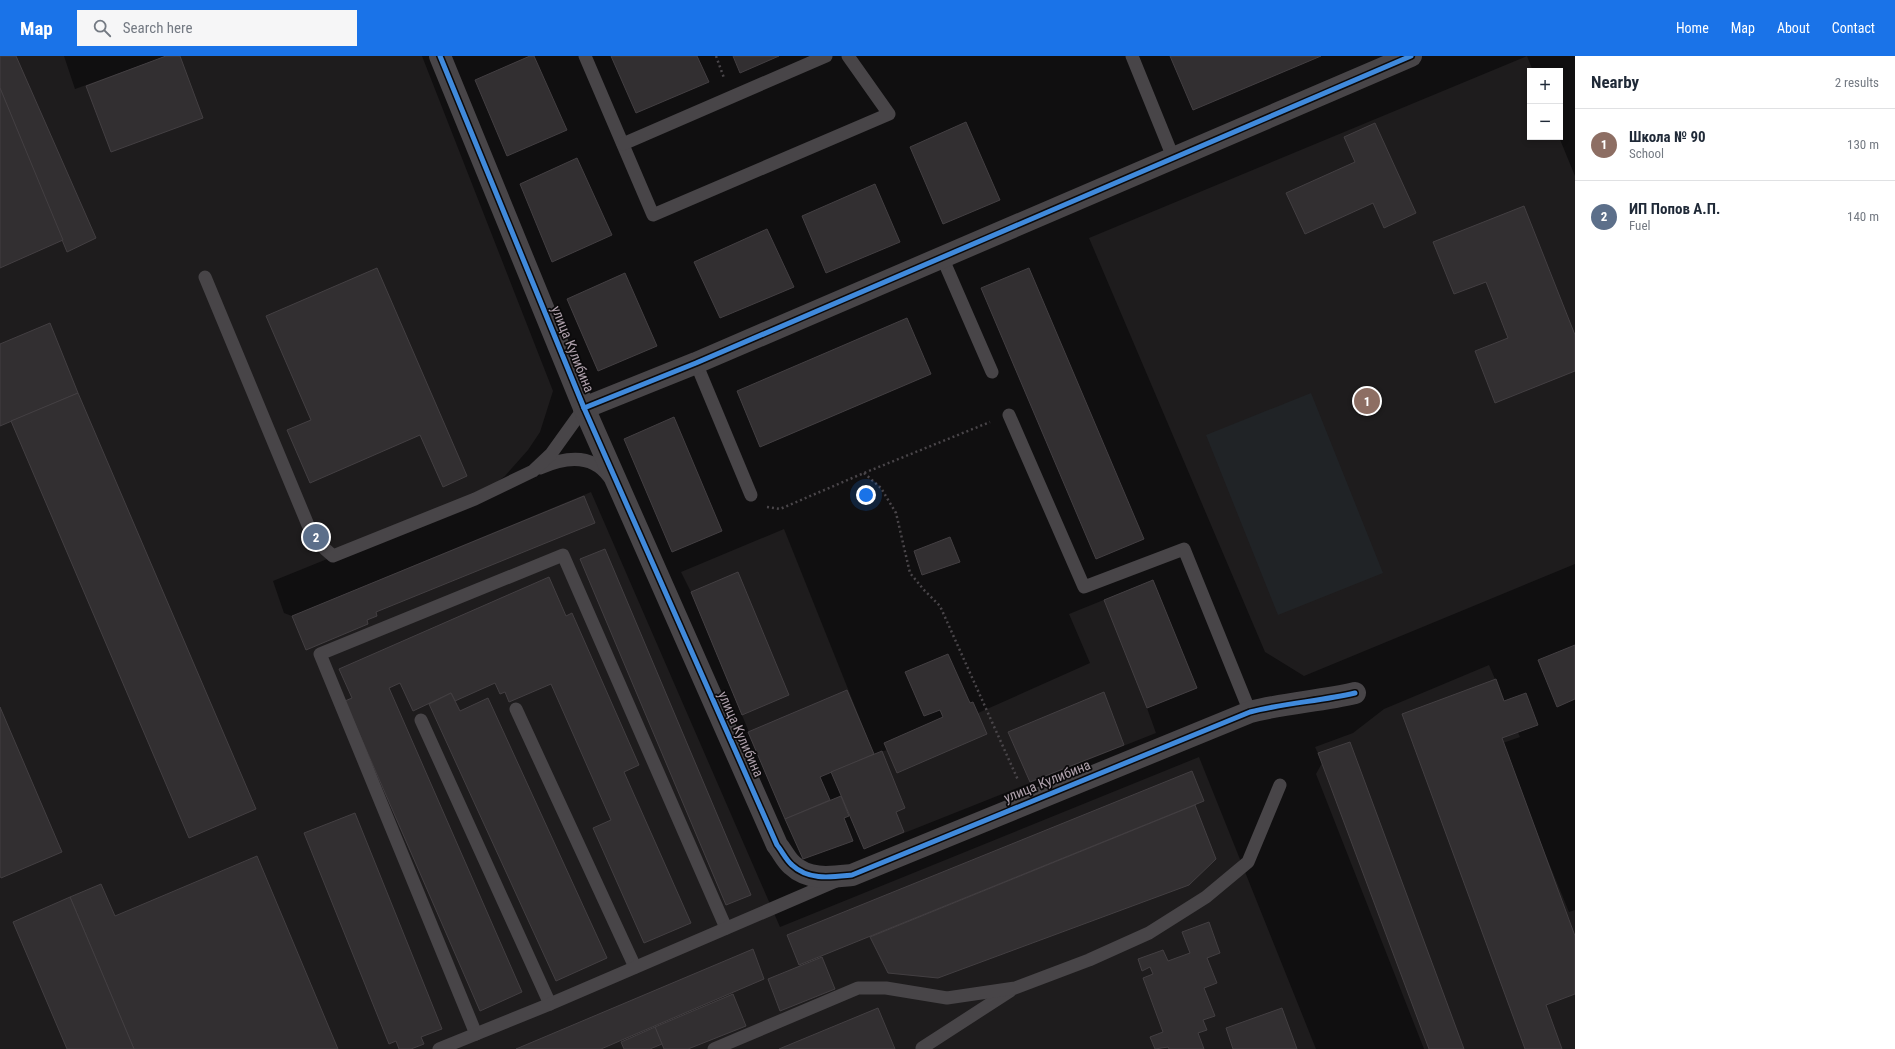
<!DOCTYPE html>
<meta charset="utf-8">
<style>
:root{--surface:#fff;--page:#f6f6f7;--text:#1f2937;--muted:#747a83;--line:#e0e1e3;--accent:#1a73e8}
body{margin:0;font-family:"Roboto Condensed",sans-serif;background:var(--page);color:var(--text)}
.controls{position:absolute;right:12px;top:12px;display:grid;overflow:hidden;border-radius:0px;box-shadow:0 2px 6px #0003}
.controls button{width:36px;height:36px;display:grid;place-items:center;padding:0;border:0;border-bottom:1px solid var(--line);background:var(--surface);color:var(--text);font:20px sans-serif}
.you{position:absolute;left:866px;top:439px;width:14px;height:14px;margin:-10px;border:3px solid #fff;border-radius:50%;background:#1a73e8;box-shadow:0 0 0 6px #1a73e833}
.badge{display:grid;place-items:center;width:26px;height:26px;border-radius:50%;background:var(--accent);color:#fff;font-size:13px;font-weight:700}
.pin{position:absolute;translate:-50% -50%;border:2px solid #fff;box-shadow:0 1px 4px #0006}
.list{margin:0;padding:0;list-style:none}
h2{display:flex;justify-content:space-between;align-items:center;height:52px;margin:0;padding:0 16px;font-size:17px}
h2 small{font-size:13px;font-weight:400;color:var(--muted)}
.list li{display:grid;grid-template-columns:26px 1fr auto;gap:12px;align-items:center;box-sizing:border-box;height:72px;padding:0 16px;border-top:1px solid var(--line)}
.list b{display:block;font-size:15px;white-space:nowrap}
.list p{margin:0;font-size:13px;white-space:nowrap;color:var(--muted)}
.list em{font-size:13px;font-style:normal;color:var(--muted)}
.icon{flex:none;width:22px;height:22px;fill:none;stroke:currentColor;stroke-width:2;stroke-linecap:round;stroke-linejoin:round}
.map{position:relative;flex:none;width:1575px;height:993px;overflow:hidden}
header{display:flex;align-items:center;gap:24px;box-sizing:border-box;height:56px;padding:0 20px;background:var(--accent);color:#fff}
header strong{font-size:19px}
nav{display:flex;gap:22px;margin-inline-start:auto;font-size:14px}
.search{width:280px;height:36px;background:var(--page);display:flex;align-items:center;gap:10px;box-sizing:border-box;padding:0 14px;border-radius:0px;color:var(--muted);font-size:15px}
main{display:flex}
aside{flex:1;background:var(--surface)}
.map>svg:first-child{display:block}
.built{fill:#1e1c1d}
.green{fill:#202326}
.building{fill:#322f31;stroke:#433f42}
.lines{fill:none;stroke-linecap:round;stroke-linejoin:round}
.path{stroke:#4a464a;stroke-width:2.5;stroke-dasharray:2 3;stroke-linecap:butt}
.lane{stroke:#484548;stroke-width:13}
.street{stroke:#484548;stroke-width:22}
.cycleway-casing{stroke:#0b0a0b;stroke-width:8}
.cycleway{stroke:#408adc;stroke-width:5}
.labels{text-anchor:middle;stroke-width:3.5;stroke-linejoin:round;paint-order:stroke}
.street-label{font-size:14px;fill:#b0a2ad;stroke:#0b0a0b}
</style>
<header>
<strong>Map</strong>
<div class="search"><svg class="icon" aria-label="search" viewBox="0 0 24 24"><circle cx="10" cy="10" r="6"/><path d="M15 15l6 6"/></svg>Search here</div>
<nav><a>Home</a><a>Map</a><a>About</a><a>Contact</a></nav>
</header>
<main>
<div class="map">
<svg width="1575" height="993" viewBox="0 0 1575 993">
<rect width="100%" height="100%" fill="#100f10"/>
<g class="built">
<path d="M0,0H64L75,33L166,0H422L553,335L540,376L528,394L505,420L475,443L273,525L284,557L292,560L591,436L780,871L1199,701L1316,993H0Z"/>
<path d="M1527,0L1533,15H1530V81H1559L1575,120V508L1304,620L1265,596L1089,182Z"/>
<path d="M784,473L874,698L887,694L884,687L943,661L940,654L924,660L905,616L948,598L969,647L973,646L978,657L1090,607L1069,558L1153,524L1197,632L1147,652L1156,677L864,793L831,716L820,721L830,744L785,763L691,536L681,516Z"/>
<path d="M1489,609L1520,681L1503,687L1542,790L1569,856L1575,854V993H1424L1316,718L1322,707L1315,691L1353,677L1384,653Z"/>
</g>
<path class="green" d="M1311,337L1383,517L1278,559L1206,379Z"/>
<g class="building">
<path d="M0,0H16L96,182L67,196L0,32Z"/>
<path d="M166,0H180L203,62L111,96L86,30Z"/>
<path d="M530,0H534L567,74L507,100L475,24Z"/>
<path d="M611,0H697L709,26L636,57Z"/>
<path d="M733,0H779L740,17Z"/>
<path d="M1170,0H1321L1193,54Z"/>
<path d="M0,32L63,184L0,212Z"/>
<path d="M966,66L1000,144L943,168L910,91Z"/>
<path d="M1375,67L1416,157L1384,172L1373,147L1305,178L1286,137L1355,106L1344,81Z"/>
<path d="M577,102L612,179L552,206L520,128Z"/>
<path d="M875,128L900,186L826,217L802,160Z"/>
<path d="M1524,150L1575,279V315L1495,347L1475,295L1508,282L1486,226L1454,238L1433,186Z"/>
<path d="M767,173L794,231L720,262L694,206Z"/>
<path d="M377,212L467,420L443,431L420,379L310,427L287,374L311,364L266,260Z"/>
<path d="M1029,212L1144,483L1096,503L981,232Z"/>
<path d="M625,217L657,290L598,315L567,243Z"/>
<path d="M907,262L931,318L760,391L737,335Z"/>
<path d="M50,267L78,337L0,370V288Z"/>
<path d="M78,337L256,753L189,782L11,365Z"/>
<path d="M674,361L722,475L672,496L624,383Z"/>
<path d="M584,440L595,467L376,556L377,560L367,564L368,568L306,594L292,560Z"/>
<path d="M950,481L960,506L922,519L914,495Z"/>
<path d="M605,493L751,839L726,849L580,503Z"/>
<path d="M738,516L789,639L742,659L691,536Z"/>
<path d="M549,521L566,560L572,557L639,709L624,716L691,867L644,887L593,772L611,764L551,628L509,646L505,636L500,638L495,627L455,645L451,637L413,655L400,627L389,632L522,936L480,955L345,645L352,642L339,613Z"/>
<path d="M1153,524L1197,632L1147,652L1104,544Z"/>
<path d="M1575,589V643L1557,651L1538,604Z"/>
<path d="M948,598L970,647L973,646L987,678L897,717L884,687L943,661L940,654L924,660L905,616Z"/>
<path d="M1496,623L1504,645L1526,637L1538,669L1502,682L1575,880V938L1546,949L1562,993H1525L1402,658Z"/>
<path d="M847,634L874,698L820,721L830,744L785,763L748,676Z"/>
<path d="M1104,636L1124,689L1030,726L1008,676Z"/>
<path d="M451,637L460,655L488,642L607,902L556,925L429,648Z"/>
<path d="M0,651L62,796L1,822L0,820Z"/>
<path d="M1350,686L1464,993H1429L1318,697Z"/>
<path d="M882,695L905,752L896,756L904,776L864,793L831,716Z"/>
<path d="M1192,715L1204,745L799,909L787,879Z"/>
<path d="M841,740L849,760L844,762L853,785L803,803L785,763Z"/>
<path d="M1195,749L1216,803L1189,829L938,922L888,917L870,881Z"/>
<path d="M355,757L442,973L421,981L424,988L411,993H399L396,985L389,988L304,777Z"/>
<path d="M257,800L338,993H134L70,841L101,828L115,860Z"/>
<path d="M70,841L134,993H67L13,866Z"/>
<path d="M1209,866L1220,897L1207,902L1217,927L1204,932L1215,960L1203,964L1207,974L1198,977L1204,993H1169L1168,991L1155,993L1150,981L1163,976L1143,922L1153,918L1150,911L1142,915L1138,903L1163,894L1168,905L1190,897L1182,876Z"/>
<path d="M753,893L764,923L601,993H516Z"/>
<path d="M822,901L835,933L780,955L768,923Z"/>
<path d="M733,938L746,970L688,993H664L655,971Z"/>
<path d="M878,952L895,993H779Z"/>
<path d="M1282,952L1297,993H1233L1226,972Z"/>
<path d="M655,971L662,988L650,993H624L621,986Z"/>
</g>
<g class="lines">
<g class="path">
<path d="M716,0L724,22"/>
<path d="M864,417L881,432L896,457L910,517L924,534L940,550L1018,724"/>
<path d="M767,451L780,453L864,417L990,366"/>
</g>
<g class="lane">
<path d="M585,0L653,159L889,58L848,0"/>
<path d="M1132,0L1173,101"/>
<path d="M623,88L826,0"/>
<path d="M942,201L992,316"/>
<path d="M205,221L308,469"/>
<path d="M696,307L751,439"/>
<path d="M1009,359L1084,531L1184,493L1250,656"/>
<path d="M540,412C565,401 592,397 609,421"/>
<path d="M325,493L333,500L475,443L533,415L551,398L584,352"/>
<path d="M516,653L635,911"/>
<path d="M421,664L550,948"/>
<path d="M476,978L320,598L563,499L726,872"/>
<path d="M922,992L1010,935"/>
<path d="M439,993L550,948L836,825"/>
<path d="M714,993L858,932H886L947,942L1015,932L1089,904L1149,877L1206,841L1248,806L1280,729"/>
</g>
<g class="street">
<path d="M440,0L584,352L777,789C782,795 786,804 792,809C809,825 832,821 852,819L1250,656C1285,647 1321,645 1355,637"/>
<path d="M584,352L696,307L1411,0"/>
</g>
<defs>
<g id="cycleway">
<path d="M440,0L584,352L777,789C782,795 786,804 792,809C809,825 832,821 852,819L1250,656C1285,647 1321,645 1355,637"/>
<path d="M584,352L696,307L1411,0"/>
</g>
</defs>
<use href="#cycleway" class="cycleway-casing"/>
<use href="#cycleway" class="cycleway"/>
</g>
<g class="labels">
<g class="street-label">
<text transform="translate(573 293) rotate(68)" y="5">улица Кулибина</text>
<text transform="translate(741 678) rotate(66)" y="5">улица Кулибина</text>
<text transform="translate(1047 725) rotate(-22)" y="5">улица Кулибина</text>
</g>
</g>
</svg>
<div class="controls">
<button>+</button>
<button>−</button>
</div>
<div class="you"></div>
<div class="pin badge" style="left:1367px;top:345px;background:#8d6e63">1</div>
<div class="pin badge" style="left:316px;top:481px;background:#5c6f8a">2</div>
</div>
<aside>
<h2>Nearby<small>2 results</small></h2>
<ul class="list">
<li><span class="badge" style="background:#8d6e63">1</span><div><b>Школа № 90</b><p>School</p></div><em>130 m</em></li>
<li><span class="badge" style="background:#5c6f8a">2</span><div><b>ИП Попов А.П.</b><p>Fuel</p></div><em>140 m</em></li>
</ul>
</aside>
</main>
